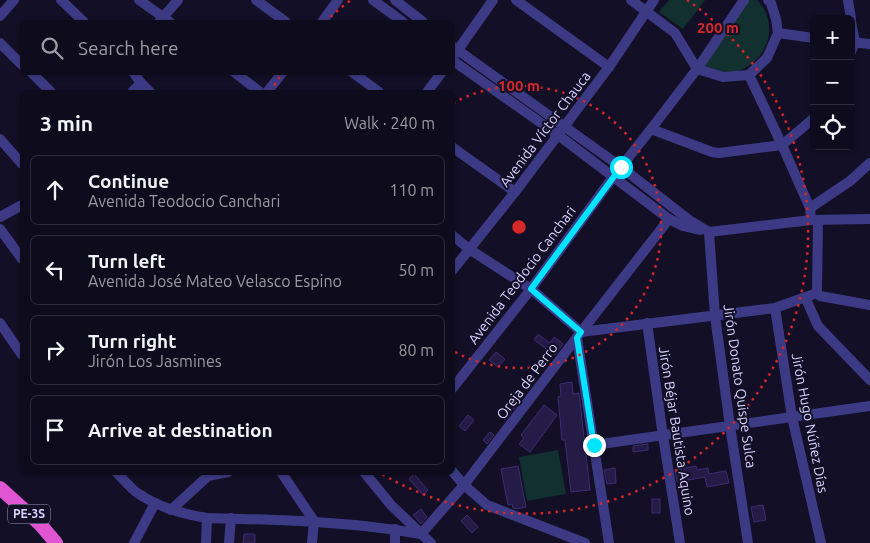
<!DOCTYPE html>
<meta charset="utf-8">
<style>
:root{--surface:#0e0b1c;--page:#1c1929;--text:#f1f3f6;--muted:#9b9ba3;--line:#2e2b3b}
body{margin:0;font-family:Ubuntu,sans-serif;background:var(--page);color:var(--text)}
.controls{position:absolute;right:15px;top:15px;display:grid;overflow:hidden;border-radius:8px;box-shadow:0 1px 4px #0004}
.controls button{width:45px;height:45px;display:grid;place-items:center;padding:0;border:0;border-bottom:1px solid var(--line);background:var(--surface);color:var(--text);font:25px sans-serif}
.stop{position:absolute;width:15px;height:15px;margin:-11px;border:4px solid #00e5ff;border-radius:50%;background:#fff}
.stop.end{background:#00e5ff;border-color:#fff;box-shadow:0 1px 5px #0008}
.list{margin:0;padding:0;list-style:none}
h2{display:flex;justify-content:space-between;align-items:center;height:65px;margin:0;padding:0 20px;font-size:21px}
h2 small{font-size:16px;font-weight:400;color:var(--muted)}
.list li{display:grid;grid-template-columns:32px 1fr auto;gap:15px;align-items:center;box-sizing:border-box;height:70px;margin:0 10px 10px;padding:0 10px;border:1px solid var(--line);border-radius:8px}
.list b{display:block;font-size:19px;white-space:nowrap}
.list p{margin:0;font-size:16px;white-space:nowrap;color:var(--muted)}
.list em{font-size:16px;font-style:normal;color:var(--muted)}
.icon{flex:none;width:28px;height:28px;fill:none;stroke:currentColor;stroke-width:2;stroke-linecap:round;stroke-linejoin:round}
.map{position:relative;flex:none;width:870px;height:543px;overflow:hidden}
.search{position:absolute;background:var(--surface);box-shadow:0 1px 4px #0004;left:20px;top:20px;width:435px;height:55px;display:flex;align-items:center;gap:12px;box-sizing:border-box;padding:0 18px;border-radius:8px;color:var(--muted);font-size:19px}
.panel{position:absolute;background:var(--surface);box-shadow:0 1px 4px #0004;left:20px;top:90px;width:435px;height:385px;border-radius:8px}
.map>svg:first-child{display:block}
.green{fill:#12302f}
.building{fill:#241b47;stroke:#3b2d73}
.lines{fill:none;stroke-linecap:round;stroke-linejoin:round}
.minor{stroke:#3d3a85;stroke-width:10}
.trunk{stroke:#e055d1;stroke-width:14}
.route{stroke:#00e5ff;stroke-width:6}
.ring{fill:none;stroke:#d62828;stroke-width:2.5;stroke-dasharray:2.5 5}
.labels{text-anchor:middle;stroke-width:4;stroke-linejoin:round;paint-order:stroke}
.shield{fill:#130f26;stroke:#9e99be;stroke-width:1}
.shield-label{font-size:12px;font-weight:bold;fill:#d9d4ff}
.street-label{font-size:14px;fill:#d9d4ff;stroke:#130f26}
.centre{fill:#d62828;stroke:#130f26;stroke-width:2.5}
.ring-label{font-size:15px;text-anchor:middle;font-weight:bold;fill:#d62828;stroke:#130f26;stroke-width:4;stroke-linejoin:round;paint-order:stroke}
</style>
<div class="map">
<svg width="870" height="543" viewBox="0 0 870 543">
<rect width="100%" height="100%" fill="#130f26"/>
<g class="green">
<path d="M669,0H705L683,29L659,12Z"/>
<path d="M747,0H757C782,25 766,66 733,72C722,74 713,69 703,65Z"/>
<path d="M558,450L566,494L527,501L519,457Z"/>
</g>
<g class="building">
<path d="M538,334L550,343L554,337L563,344L555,355L534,340Z"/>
<path d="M496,352L505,359L498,367L489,360Z"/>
<path d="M572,382L573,394L579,393L590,490L571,492L565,440H562L558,397L561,396L560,384Z"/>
<path d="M516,396L521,400L505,420L502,418L510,408L508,406Z"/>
<path d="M544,405L557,415L530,452L519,444L524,438L521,435Z"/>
<path d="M468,415L474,420L465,431L459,426Z"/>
<path d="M490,432L494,435L487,444L483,440Z"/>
<path d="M648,444V450L633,452V446Z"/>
<path d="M518,466L526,507L517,509L513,508L512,504L508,505L501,469Z"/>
<path d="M696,466L697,470L708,468L709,474L726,471L729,483L707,487L705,477L677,482L675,470Z"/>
<path d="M615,468L616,483L607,484L604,470Z"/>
<path d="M414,474L428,490L423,495L409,479Z"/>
<rect x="652" y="499" width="8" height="14"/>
<path d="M763,505L766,520L754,522L751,507Z"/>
<path d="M421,509L427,517L421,524L413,515Z"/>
<path d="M467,515L478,527L472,533L461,521Z"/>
<path d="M244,534H255V543H243Z"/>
</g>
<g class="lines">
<g class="minor">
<path d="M61,0L84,22"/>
<path d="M139,0L170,22"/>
<path d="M256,0L286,22"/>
<path d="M373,0L403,22"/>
<path d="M395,0L423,22"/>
<path d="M516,0L609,67"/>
<path d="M744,0L697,69L723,77L749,75L767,58L778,33L776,19L771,3L768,0"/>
<path d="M848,0L851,19"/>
<path d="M0,16L14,0"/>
<path d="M159,22L178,0"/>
<path d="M322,22L338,0"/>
<path d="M851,22L855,42L851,52"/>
<path d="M778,33L814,38"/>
<path d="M851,42L870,44"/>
<path d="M0,43L22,65"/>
<path d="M452,46L621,167L689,220L709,232L811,220L870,219"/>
<path d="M455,54L493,0"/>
<path d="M452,60L558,135L669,219L683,226L700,230"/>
<path d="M31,72L51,92"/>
<path d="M133,72L141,83L150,92"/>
<path d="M234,72L260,92"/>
<path d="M352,72L379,92"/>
<path d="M749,75L782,145L810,208L811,220"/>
<path d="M132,92L141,83"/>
<path d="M267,92L283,72"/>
<path d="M427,92L442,72"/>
<path d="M651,129L712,152L719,153L782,145L814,118"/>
<path d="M0,139L22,164"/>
<path d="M452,147L515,192"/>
<path d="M810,208L850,181L870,163"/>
<path d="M0,217L22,205"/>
<path d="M0,229L22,259"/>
<path d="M709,232L715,316L730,426L748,543"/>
<path d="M452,235L469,249L531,289L581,332L775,308L817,293"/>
<path d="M452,271L515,192L609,67L654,0"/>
<path d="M817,293L818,220"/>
<path d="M817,293L820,296L870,305"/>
<path d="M805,297L818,326L870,380"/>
<path d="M775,308L792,417L821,543"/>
<path d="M0,323L22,355"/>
<path d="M647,323L663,436L680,543"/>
<path d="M577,338L609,543"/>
<path d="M452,389L531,289L613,177L651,129L697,69L675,33L631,0"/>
<path d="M594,445L870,406"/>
<path d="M452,471L464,485L487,505L585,543"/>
<path d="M116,472C123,479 129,486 136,492C157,507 181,514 207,518C278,520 350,521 421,534L464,485L581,332L669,219"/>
<path d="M281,472L314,521L312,543"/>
<path d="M364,472L391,505L431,543"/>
<path d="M171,510L208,476L228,472"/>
<path d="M134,543L155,503"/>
<path d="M206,543L207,518"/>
<path d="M229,543L231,518"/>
<path d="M395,543V529"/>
</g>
<path class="trunk" d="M0,488L40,524L56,543"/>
</g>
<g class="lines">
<path class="route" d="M594,445L577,338L581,332L531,289L621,167"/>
</g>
<g class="ring">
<path d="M453 103A141 141 0 1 1 453 351"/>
<path d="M271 92A282 282 0 0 1 282 73M325 22A282 282 0 0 1 351 0M687 0A282 282 0 0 1 382 474"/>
</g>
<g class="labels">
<rect class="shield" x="8" y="504.5" width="42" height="19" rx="4"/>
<g class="shield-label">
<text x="29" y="518">PE-3S</text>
</g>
<g class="street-label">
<text transform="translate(545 129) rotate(-53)" y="5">Avenida Víctor Chauca</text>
<text transform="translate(522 275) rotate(-53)" y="5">Avenida Teodocio Canchari</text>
<text transform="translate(527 381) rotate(-53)" y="5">Oreja de Perro</text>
<text transform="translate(740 386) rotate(82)" y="5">Jirón Donato Quispe Sulca</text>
<text transform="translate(810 423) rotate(79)" y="5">Jirón Hugo Núñez Días</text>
<text transform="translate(677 431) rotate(81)" y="5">Jirón Béjar Bautista Aquino</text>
</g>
</g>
<circle cx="519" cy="227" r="8" class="centre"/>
<g class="ring-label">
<text x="718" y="33">200 m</text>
<text x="519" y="91">100 m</text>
</g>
</svg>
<div class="controls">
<button>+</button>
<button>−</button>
<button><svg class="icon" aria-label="locate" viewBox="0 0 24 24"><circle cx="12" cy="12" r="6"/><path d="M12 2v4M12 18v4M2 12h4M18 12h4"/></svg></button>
</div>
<div class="stop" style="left:621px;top:167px"></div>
<div class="stop end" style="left:594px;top:445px"></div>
<div class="search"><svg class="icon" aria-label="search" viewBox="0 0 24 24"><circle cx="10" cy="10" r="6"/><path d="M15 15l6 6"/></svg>Search here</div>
<section class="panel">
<h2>3 min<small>Walk · 240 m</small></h2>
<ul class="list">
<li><svg class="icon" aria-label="ahead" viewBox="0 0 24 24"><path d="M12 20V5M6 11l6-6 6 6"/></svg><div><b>Continue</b><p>Avenida Teodocio Canchari</p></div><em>110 m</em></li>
<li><svg class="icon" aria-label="left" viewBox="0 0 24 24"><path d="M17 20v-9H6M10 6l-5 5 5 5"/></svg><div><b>Turn left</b><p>Avenida José Mateo Velasco Espino</p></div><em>50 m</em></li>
<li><svg class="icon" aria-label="right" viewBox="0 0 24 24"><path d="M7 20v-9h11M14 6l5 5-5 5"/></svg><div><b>Turn right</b><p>Jirón Los Jasmines</p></div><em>80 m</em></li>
<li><svg class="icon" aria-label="arrive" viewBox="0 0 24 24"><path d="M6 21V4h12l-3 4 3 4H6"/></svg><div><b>Arrive at destination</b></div></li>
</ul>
</section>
</div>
